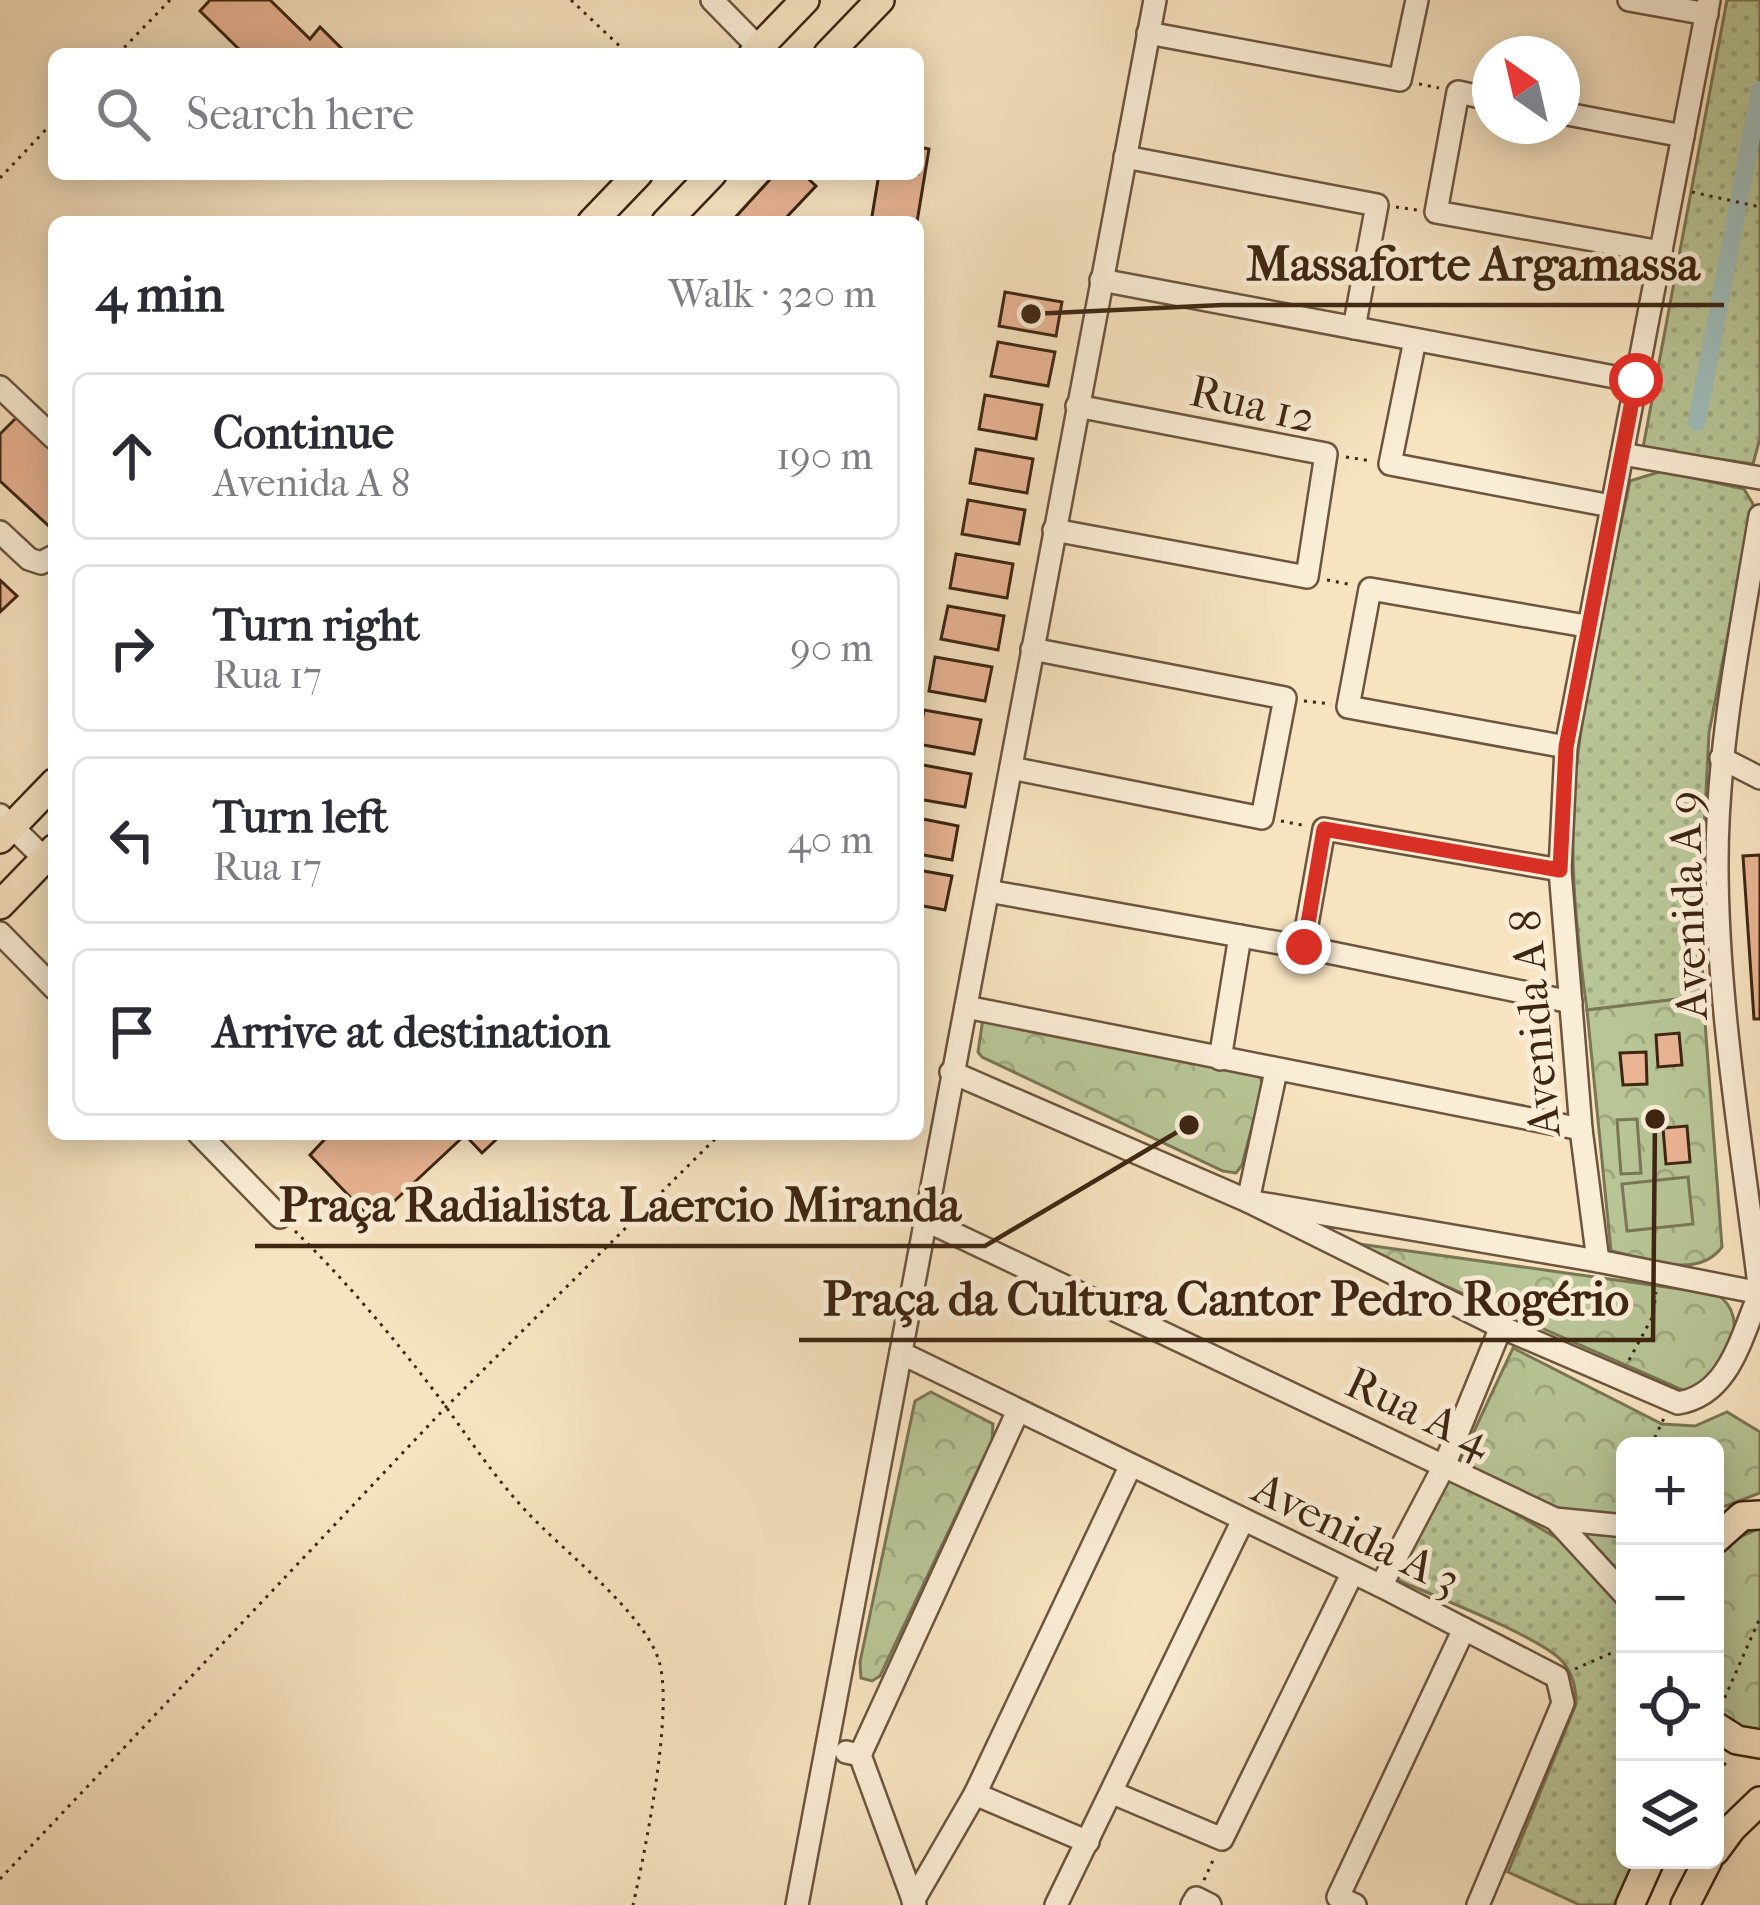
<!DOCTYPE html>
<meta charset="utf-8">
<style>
:root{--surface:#fff;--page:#f7f7f7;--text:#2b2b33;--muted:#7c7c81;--line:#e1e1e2}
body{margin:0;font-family:"IM FELL French Canon",serif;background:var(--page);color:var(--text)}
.controls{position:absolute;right:36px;bottom:36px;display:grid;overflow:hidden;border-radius:18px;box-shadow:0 6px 30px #0003}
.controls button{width:108px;height:108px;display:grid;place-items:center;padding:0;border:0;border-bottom:3px solid var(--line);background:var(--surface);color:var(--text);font:60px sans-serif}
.compass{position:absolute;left:1472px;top:36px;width:108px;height:108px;border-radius:50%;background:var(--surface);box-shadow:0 6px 30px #0003;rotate:326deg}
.stop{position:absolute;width:36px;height:36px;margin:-27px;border:9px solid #d93025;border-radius:50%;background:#fff}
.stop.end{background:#d93025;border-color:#fff;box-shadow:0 3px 12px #0008}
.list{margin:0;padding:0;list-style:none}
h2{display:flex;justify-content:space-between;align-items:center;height:156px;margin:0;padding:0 48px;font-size:51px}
h2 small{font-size:39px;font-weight:400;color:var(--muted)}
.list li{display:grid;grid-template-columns:78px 1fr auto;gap:36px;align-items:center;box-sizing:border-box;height:168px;margin:0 24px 24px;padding:0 24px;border:3px solid var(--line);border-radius:18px}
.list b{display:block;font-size:45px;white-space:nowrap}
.list p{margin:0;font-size:39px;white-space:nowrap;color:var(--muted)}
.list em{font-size:39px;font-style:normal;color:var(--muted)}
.icon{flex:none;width:66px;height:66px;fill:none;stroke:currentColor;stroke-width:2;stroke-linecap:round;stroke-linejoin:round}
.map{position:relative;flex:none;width:1760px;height:1905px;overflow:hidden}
.search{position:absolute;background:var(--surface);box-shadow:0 6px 30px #0003;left:48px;top:48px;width:876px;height:132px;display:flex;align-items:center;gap:30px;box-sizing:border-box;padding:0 42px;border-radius:18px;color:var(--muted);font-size:45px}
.panel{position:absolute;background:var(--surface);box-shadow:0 6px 30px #0003;left:48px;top:216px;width:876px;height:924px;border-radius:18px}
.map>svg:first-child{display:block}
.grass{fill:url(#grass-dots);stroke:#7b7654;stroke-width:3}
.park{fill:url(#park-crowns);stroke:#7b7654;stroke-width:3}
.garden{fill:#b8c596;stroke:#7b7654;stroke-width:3}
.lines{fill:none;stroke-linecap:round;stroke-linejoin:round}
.canal{stroke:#9fbdba;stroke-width:18}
.building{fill:#eab594;stroke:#3e2613;stroke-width:3}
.minor-casing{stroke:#6c553e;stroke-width:26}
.major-casing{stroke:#3e2613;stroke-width:32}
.path{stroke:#3e2613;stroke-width:3;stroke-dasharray:3 6;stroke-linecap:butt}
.minor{stroke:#faedd6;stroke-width:21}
.major{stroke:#f7e3c0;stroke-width:27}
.route{stroke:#d93025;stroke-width:15}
.labels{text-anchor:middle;stroke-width:10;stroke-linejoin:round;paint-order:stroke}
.street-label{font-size:45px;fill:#3e2613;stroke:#faedd6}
.leader{fill:none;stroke:#3e2613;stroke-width:4.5}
.callout-dot{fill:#3e2613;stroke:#faedd6;stroke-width:4.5}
.callout-label{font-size:48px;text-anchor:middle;font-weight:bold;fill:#3e2613;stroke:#faedd6;stroke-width:10;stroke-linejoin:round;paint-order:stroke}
</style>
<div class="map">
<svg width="1760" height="1905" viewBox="0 0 1760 1905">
<defs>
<pattern id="grass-dots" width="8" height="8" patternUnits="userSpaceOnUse" patternTransform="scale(3)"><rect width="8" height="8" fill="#b8c596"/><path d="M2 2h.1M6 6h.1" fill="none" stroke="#9fa980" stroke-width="1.8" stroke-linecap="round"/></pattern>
<pattern id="park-crowns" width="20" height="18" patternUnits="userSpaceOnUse" patternTransform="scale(3)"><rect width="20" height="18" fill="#b8c596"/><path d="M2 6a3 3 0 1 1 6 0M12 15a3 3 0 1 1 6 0" fill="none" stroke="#9fa980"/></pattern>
</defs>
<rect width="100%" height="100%" fill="#f7e3c0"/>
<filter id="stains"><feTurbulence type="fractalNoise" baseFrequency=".00167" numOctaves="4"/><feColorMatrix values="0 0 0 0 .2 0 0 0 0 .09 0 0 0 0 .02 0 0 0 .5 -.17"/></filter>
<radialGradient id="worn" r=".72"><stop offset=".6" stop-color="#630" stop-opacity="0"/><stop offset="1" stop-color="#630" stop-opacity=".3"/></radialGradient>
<g class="grass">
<path d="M1727,0H1760V438L1753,464L1643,448Z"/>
<path d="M1662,471L1744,489L1753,504L1709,733L1701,889L1703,996L1587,1010C1576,931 1568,851 1576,771C1586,674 1610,576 1630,481Z"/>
<path d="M1448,1474L1567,1544L1598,1573L1625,1609V1860H1641L1621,1905H1580L1508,1872L1576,1704C1576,1687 1573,1674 1562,1661C1539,1636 1429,1594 1393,1578Z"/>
<path d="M1571,1527L1625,1531V1580L1622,1576Z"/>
</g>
<g class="park">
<path d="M1703,996L1722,1247C1697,1281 1646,1258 1611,1251L1587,1010Z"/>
<path d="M983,1018L1260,1077L1263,1085L1242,1165L1236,1173L1223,1171L982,1057L978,1052Z"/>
<path d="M1345,1242L1716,1294C1755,1317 1724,1377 1692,1394Z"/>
<path d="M1513,1348L1662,1424L1695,1426L1727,1412L1760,1432V1493L1715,1510V1446H1625V1519L1567,1513L1460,1461Z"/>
<path d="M931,1392L993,1424L992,1440L880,1676L872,1681L861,1678L860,1662L915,1401Z"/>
<path d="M1760,1528V1734L1734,1725L1715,1710V1553L1724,1544Z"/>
</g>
<g class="garden">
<path d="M1637,1119L1641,1173L1621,1174L1617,1120Z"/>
<path d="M1688,1177L1693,1224L1627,1231L1622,1184Z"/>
</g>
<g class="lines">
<path class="canal" d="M1697,422L1760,90"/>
</g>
<g class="building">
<path d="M210,0H270L310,39L320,27L347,54H244L200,11Z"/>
<path d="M918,147L929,149L917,222H871L879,174H918Z"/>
<path d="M775,174H803L816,186L782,222H731Z"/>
<path d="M1005,292L1062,302L1056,336L999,326Z"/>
<path d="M998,342L1055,352L1048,386L991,376Z"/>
<path d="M985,395L1042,405L1036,439L979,429Z"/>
<path d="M21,413L54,444L52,529L0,481V434Z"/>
<path d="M976,449L1033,459L1027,493L970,483Z"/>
<path d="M968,500L1025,510L1019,544L962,534Z"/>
<path d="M956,554L1013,564L1007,598L950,588Z"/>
<path d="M0,580L17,596L0,612Z"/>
<path d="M948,606L1004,616L998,650L941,639Z"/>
<path d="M935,657L992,667L985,701L929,691Z"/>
<path d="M924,710L981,720L974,754L918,744Z"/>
<path d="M918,764L971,774L965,807L918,799Z"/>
<path d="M918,818L958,826L952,860L918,854Z"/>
<path d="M1760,855V1019H1754L1743,856Z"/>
<path d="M918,870L952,876L945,910L918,905Z"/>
<path d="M1679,1033L1682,1065L1658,1067L1656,1035Z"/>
<path d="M1646,1052L1647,1084L1623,1085L1620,1053Z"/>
<path d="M1687,1126L1690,1162L1666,1164L1663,1128Z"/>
<path d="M321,1134H502L482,1153L465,1135L373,1221L310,1155L325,1139Z"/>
</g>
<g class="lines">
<defs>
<g id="minor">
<path d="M712,0L759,48"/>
<path d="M1629,0L1707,14"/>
<path d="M1148,33L1400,80L1417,0"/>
<path d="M1490,99L1458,92L1436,212L1661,252"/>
<path d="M1562,113L1683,136"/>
<path d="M1125,157L1377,205L1354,328"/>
<path d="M1101,280L1636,381"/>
<path d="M1415,340L1390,464L1611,506"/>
<path d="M0,387L54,438"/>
<path d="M1622,454L1760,478"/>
<path d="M1054,530L1307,577L1326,454L1077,406"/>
<path d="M0,532L29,559L41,563L54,556"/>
<path d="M1566,747L1348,707L1370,589L1586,626"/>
<path d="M1721,758L1760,778"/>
<path d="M1011,768L1262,818L1285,698L1032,649"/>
<path d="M0,815L45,859"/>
<path d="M1560,870L1324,829L1303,947L1571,1002"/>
<path d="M988,891L1240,936L1220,1059"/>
<path d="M0,933L54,988"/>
<path d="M1240,936L1303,947"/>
<path d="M966,1007L1581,1129"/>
<path d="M1276,1071L1248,1201L1598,1261L1760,1293C1743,1152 1717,1006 1717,863C1717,746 1741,631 1760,516"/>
<path d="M951,1072L1248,1201L1501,1327L1678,1403C1730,1395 1741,1336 1760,1293"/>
<path d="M199,1134L280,1217"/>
<path d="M923,1219L1555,1519L1625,1526"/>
<path d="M1598,1261L1581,1129L1560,870L1566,747L1709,0"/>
<path d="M901,1353L1381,1586L1557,1677L1563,1703L1478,1905"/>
<path d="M1555,1519L1625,1595"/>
<path d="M1381,1586L1444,1466L1501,1327"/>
<path d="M846,1752L860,1755L915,1905"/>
<path d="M860,1755L1018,1411"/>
<path d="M1113,1793L1222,1839L1352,1574"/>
<path d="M975,1794L1088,1842"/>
<path d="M913,1901L975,1794L1130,1467"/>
<path d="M797,1905L1155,0"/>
<path d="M1056,1905L1243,1520"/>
<path d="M1192,1905L1196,1898L1210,1905"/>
<path d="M1355,1905L1338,1897L1464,1629"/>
</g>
<g id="major">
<path d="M753,54L805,0"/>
<path d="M828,54L880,0"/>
<path d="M592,222L638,174"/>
<path d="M666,222L712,174"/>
<path d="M0,839L54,783"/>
<path d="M0,905L54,849"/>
<path d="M1715,1540L1742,1516L1760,1515"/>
<path d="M1715,1726L1737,1740L1760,1744"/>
<path d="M1715,1851L1732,1828L1760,1801"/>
<path d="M1630,1905L1650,1860"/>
<path d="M1685,1905L1708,1860"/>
</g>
</defs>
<use href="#minor" class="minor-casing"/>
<use href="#major" class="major-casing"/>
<g class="path">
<path d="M571,0L628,54"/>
<path d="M118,54L170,0"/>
<path d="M1419,84L1439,88"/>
<path d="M0,178L54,121"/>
<path d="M1692,192L1760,207"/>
<path d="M1396,207L1417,210"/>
<path d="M1346,457L1372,461"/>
<path d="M1327,580L1353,585"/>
<path d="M1304,701L1331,704"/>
<path d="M1281,821L1307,826"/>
<path d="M295,1231C346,1281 394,1338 438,1396C467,1435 493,1476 527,1512C563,1551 644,1612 659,1661C674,1710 645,1852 633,1905"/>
<path d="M1629,1360L1653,1316L1656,1292"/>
<path d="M1651,1446L1664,1418"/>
<path d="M1575,1669L1625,1647"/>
<path d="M1721,1706L1760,1618"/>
<path d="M1715,1781L1726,1762"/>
<path d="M0,1879L446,1407L720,1134"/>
<path d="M1204,1880L1215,1856"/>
</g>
<use href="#minor" class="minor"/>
<use href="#major" class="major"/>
</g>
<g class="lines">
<path class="route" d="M1304,947L1324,829L1560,870L1566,747L1636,380"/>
</g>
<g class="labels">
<g class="street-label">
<text transform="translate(1253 403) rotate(13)" y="16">Rua 12</text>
<text transform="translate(1687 905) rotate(-92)" y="16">Avenida A 9</text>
<text transform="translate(1534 1023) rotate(-95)" y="16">Avenida A 8</text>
<text transform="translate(1419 1411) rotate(25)" y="16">Rua A 4</text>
<text transform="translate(1357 1533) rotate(26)" y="16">Avenida A 3</text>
</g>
</g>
<path class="leader" d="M1031 314L1222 305H1724M1189 1125L985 1246H255M1655 1119L1653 1340H799"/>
<g class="callout-dot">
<circle cx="1031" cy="314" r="12"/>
<circle cx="1189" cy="1125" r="12"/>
<circle cx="1655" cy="1119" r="12"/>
</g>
<g class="callout-label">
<text x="1473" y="280">Massaforte Argamassa</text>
<text x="620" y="1221">Praça Radialista Laercio Miranda</text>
<text x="1226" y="1315">Praça da Cultura Cantor Pedro Rogério</text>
</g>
<rect width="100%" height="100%" filter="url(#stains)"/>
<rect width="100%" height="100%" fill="url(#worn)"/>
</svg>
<div class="controls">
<button>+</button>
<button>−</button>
<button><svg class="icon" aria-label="locate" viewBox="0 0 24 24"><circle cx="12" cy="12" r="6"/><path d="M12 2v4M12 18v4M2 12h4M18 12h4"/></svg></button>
<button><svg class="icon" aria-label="layers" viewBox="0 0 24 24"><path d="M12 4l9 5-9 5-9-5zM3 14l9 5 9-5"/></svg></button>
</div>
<svg class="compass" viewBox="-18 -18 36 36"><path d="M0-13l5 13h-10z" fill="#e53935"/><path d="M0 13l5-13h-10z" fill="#7c7c81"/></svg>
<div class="stop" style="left:1636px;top:380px"></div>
<div class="stop end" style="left:1304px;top:947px"></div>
<div class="search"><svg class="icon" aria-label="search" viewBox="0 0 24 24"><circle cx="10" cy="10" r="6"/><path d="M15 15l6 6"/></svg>Search here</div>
<section class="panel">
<h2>4 min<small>Walk · 320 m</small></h2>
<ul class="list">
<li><svg class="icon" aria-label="ahead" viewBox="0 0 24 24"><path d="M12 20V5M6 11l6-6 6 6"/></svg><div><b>Continue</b><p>Avenida A 8</p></div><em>190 m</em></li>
<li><svg class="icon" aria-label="right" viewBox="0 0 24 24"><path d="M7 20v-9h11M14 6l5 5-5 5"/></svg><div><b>Turn right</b><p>Rua 17</p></div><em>90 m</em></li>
<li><svg class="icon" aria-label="left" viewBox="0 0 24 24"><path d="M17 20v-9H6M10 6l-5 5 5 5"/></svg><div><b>Turn left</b><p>Rua 17</p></div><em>40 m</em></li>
<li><svg class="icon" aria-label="arrive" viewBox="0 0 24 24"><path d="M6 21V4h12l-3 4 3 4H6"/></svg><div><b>Arrive at destination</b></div></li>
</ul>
</section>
</div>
